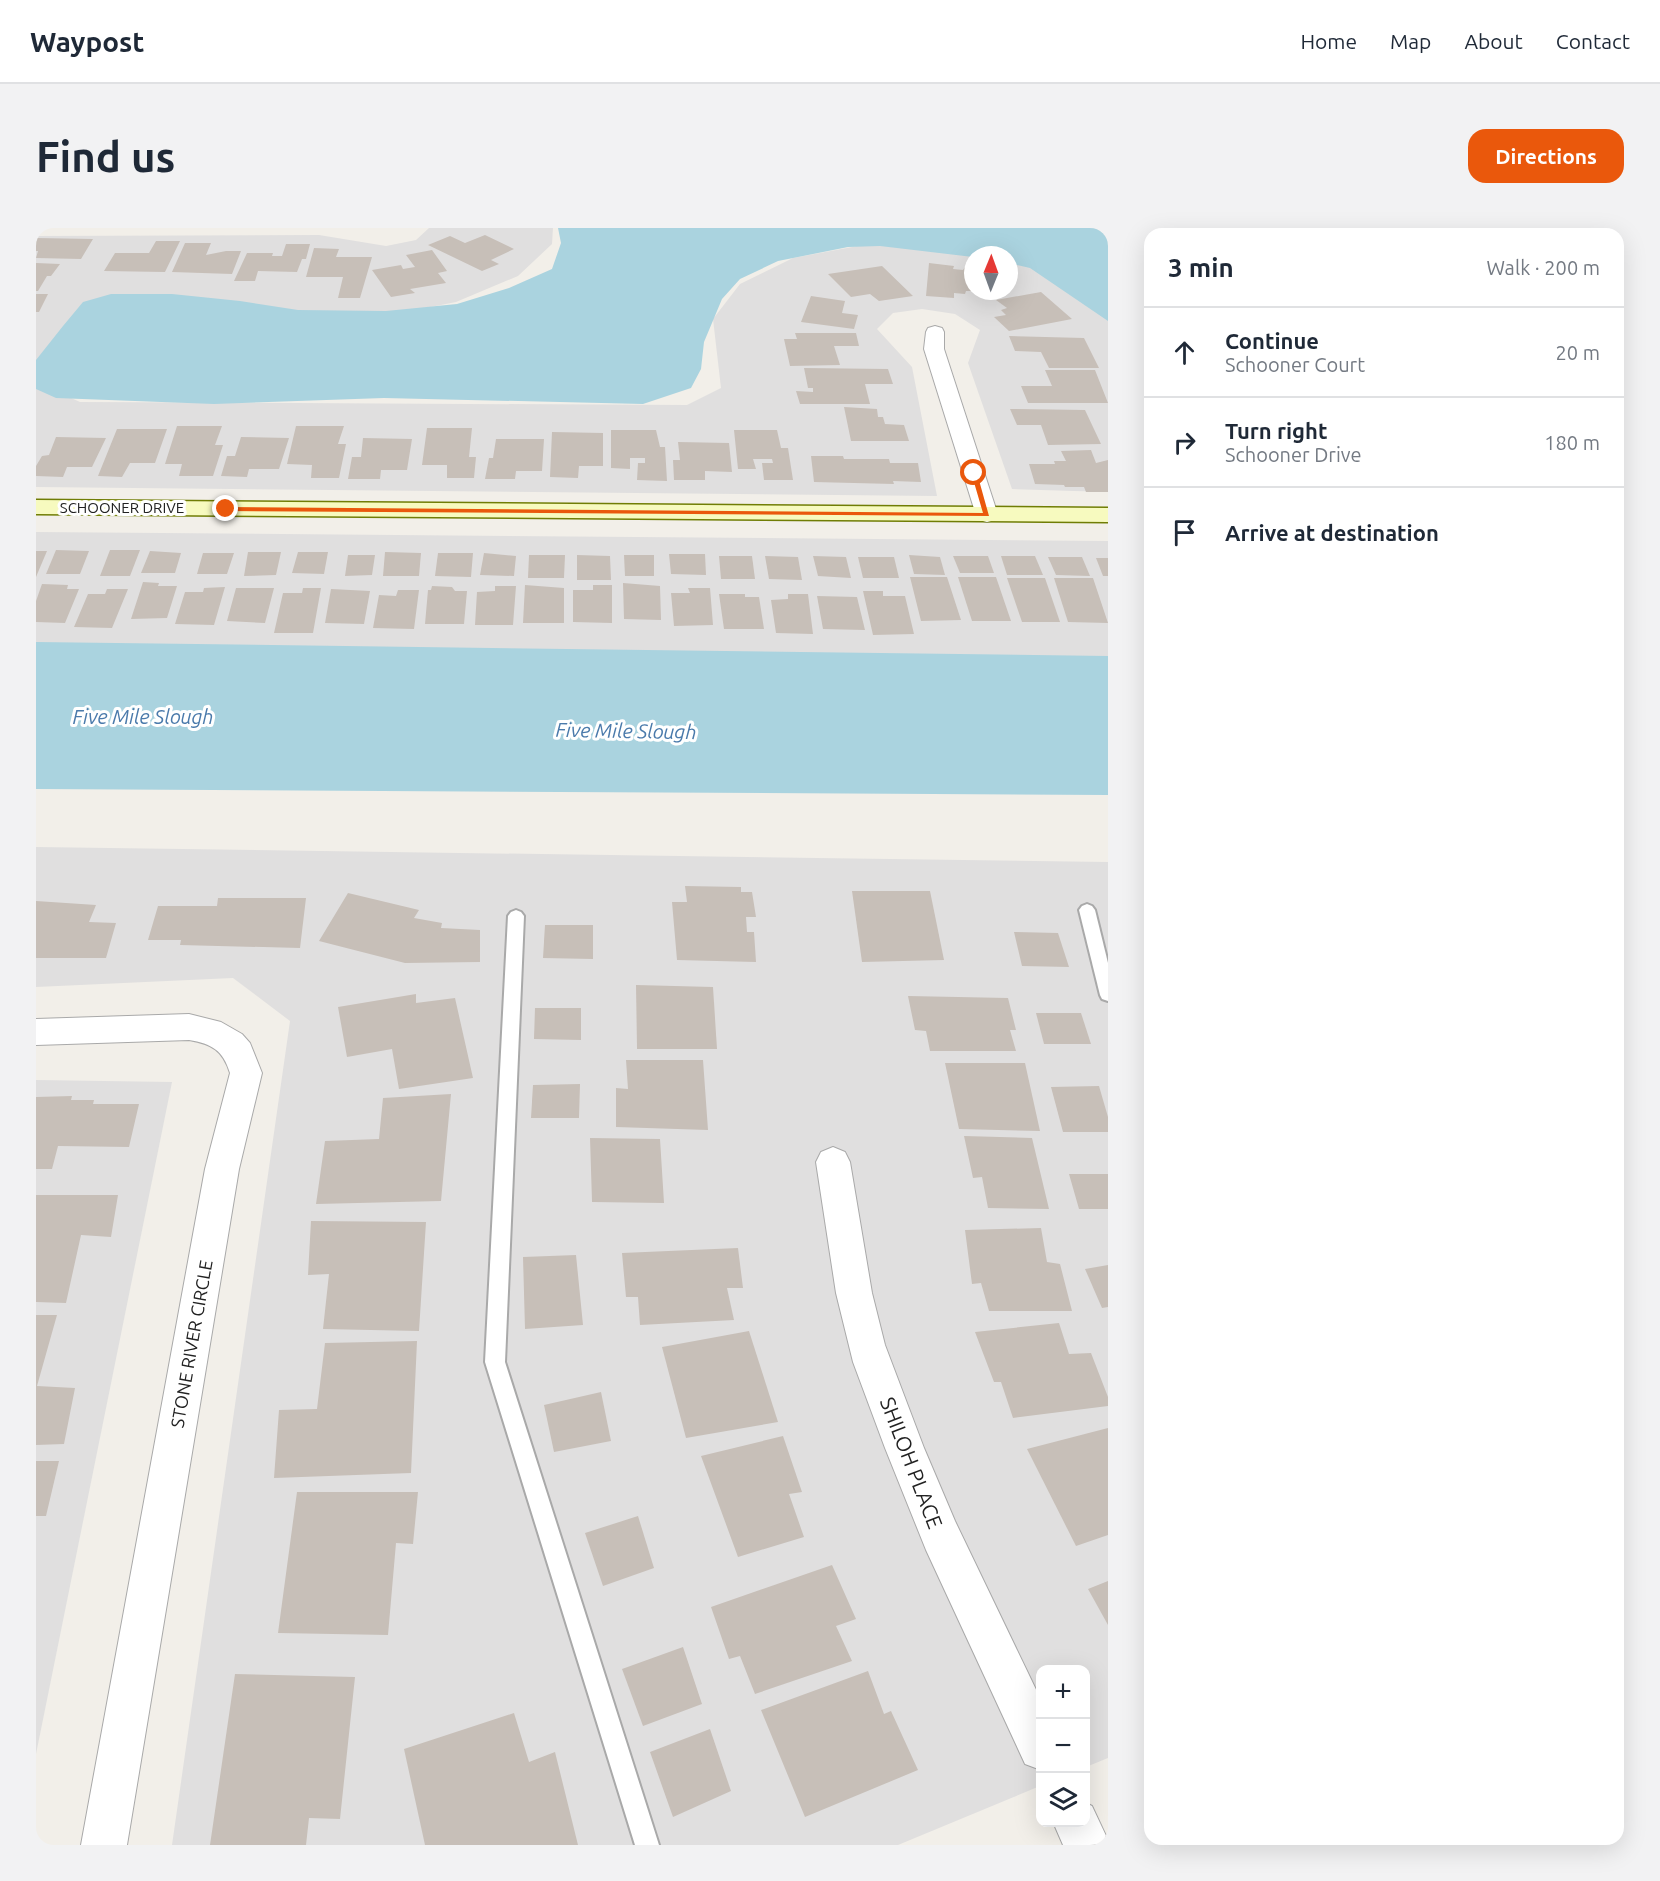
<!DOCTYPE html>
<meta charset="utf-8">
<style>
:root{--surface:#fff;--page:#f2f2f3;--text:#1f2937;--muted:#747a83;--line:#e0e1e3;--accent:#ea580c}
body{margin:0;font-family:Ubuntu,sans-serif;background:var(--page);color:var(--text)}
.controls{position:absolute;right:18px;bottom:18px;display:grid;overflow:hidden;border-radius:12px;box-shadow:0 6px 24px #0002}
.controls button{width:54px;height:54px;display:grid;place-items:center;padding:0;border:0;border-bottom:2px solid var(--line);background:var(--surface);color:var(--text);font:30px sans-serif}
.compass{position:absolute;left:928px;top:18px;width:54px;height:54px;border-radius:50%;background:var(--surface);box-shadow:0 6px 24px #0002;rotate:1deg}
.stop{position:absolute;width:18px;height:18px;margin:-14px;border:4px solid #ea580c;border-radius:50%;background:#fff}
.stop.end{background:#ea580c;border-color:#fff;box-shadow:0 2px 6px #0008}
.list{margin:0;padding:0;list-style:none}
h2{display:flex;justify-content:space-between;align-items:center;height:78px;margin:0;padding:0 24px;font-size:26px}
h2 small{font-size:20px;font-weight:400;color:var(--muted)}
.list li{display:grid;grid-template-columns:39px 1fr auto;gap:18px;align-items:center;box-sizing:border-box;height:90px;padding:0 24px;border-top:2px solid var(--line)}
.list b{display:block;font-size:22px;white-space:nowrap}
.list p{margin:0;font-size:20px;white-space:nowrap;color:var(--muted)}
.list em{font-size:20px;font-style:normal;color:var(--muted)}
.icon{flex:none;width:33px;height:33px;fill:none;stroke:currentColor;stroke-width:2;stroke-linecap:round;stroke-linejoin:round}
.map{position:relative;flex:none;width:1072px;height:1617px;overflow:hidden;border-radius:18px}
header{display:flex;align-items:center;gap:36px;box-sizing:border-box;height:84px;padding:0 30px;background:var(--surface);border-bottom:2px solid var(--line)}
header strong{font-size:28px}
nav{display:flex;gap:33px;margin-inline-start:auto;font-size:21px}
.intro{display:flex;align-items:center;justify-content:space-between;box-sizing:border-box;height:144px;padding:0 36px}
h1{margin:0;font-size:42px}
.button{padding:15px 27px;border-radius:18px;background:var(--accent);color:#fff;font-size:21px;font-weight:700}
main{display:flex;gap:36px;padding:0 36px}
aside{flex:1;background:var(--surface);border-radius:18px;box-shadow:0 6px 24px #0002}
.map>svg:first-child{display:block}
.residential{fill:#e0dfdf}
.water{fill:#aad3df}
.building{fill:#c7bfb8}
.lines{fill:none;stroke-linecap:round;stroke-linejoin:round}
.lane-casing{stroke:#a9a9a9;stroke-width:4}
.street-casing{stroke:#a9a9a9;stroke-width:2}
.secondary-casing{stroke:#707d05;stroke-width:3}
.lane{fill:#fff;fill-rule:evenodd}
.street{fill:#fff;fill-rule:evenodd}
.secondary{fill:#f7fabf;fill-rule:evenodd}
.route{fill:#ea580c}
.labels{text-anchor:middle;stroke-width:6;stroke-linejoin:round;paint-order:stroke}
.far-street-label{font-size:15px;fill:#222;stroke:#fff}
.street-label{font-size:18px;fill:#222;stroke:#fff}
.water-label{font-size:20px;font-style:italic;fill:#4a7aab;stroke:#fff}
.near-street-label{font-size:21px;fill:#222;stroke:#fff}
</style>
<header>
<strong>Waypost</strong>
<nav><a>Home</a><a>Map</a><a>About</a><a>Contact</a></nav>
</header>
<div class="intro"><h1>Find us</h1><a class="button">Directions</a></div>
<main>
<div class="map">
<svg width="1072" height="1617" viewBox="0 0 1072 1617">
<rect width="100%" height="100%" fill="#f2efe9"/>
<g class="residential">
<path d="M393,0H517L516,16L482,48L420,74L4,156L44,174L651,177L685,160L677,91L704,56L757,30L827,17L905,18L937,27V63H973V30L1072,71V264L976,261L932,135L944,102L919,86L886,81L857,85L841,101L876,139L901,268L0,259V8L283,7L350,18L380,12Z"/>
<path d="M0,304L1072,313V441L0,425Z"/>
<path d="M0,619L1072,634V1530L1050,1539V1442H1005L1004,1558L862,1617H136L254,793L197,750L0,759Z"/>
<path d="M0,852L136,854L0,1526Z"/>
</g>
<g class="water">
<path d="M522,0H1072V93L994,40L973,35V27L937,29L844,18L812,19L742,33L704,51L686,71L668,114L665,141L655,160L607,176L348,170L178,176L20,170L0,161V132L27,98L47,74L75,66H136L204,73L262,82L350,83L421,76L473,60L516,41L525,15Z"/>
<path d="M0,414L1072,428V567L0,561Z"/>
</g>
<g class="building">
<path d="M449,7L478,21L455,32L463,36L446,43L392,17L414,8L429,15Z"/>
<path d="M0,10L57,11L45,31L0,30L2,23H0Z"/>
<path d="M120,13H144L129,44L68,43L79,25H113Z"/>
<path d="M149,15H175L170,27L190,23H205L196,46L136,44Z"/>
<path d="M250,16H274L270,31H266L261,44L222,43L219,53H198L211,25H237L236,28H246Z"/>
<path d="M278,20L303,21L300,29H336L324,70H302L307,49H270Z"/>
<path d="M396,22L411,43L402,45L410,55L374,61L379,65L355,69L336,42L365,37L367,41L379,39L370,27Z"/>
<path d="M0,35L24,36L15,48H11L2,63H0Z"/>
<path d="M893,35L918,38L917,41L927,42L929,39L937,40V63H930L929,66L918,65V70L890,68Z"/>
<path d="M846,38L877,68L843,73L834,66L815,69L792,46Z"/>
<path d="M1005,64L1036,91L973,103L958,89L970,87L965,82L971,80L960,72Z"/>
<path d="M0,66H12L3,84H0Z"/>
<path d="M775,68L809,73L806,85L822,87L818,101L765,94Z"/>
<path d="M759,105H820L823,118H798L804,137L754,138L748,111H761Z"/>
<path d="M973,108L1048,110L1063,140H1013L1005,124L979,123Z"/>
<path d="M768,140L852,141L857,156H829L834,176H764L760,163L777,164V160H772Z"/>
<path d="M1009,142H1059L1072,175H992L985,158H1016Z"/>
<path d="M808,179L841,181L842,189H847L849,196L868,197L873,213H815Z"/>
<path d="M974,181L1049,182L1065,216L1012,217L1005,197H981Z"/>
<path d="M141,198H186L179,217H187L177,248H143L146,236H129Z"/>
<path d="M260,198H308L302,216H310L303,250H275L276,237L251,236Z"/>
<path d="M391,200H436L433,229H440L438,250H411V237H386Z"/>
<path d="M81,201H131L119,235H94L86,249L62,248Z"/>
<path d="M575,202H620L624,219H629L631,253L601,252L602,235H609V230H594V241L575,240Z"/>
<path d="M698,202H741L745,220H752L757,252H728L726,235H737L736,231H717L720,241H702Z"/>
<path d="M516,204L567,205V238H543L542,250L514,249Z"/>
<path d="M20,209L70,210L56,239H31L27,249L0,248V238L6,228L13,227Z"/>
<path d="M205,209L253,210L243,241H213L211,249L185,248L191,228H199Z"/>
<path d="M327,210L376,211L371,242H345L344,251H312L316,229H325Z"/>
<path d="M460,211H508L506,243H480L479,251H449L453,230H457Z"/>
<path d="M642,214L693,215L696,244L669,243V252H638L637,232H644Z"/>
<path d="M1055,222L1060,235L1072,232V264H1050L1048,259H1029L1028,257L999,256L993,236H1019L1018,233H1030L1025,223Z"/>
<path d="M775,228H807L808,231H853L854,235H882L885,254L857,253L858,256L778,254Z"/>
<path d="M20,322L53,323L44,346H10Z"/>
<path d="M74,322H104L94,348H64Z"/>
<path d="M0,323H11L0,349Z"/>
<path d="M114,323L145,325L139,345H105Z"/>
<path d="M212,324H245L240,347L208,348Z"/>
<path d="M262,324H292L288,346L256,345Z"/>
<path d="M349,324L385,325L383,348H347Z"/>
<path d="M167,325H198L191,346H161Z"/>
<path d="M402,325H437L435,349L399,348Z"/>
<path d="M448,325L480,328L478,348L444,347Z"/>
<path d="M633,326H669L670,347L635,346Z"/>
<path d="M312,327H339L336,347L309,348Z"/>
<path d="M493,327H529L528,350H492Z"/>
<path d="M541,327L574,328L575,352H541Z"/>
<path d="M588,327H618V348H589Z"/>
<path d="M873,327L904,329L909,347L878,346Z"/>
<path d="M683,328H716L719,351H685Z"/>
<path d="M729,328L762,329L766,352L733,351Z"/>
<path d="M777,328L810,329L815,350L782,348Z"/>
<path d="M917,328H952L958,345H924Z"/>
<path d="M965,328H999L1007,347H971Z"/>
<path d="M822,329H858L863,350H827Z"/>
<path d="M1012,329H1046L1054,348L1020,347Z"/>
<path d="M1060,330H1072V348H1067Z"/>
<path d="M874,349H911L925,392L885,393Z"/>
<path d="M922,349H960L975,393H936Z"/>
<path d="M971,350H1009L1024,394H986Z"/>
<path d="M1018,350H1057L1072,395L1032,394Z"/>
<path d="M107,354L123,355L122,358H141L131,390L95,391Z"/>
<path d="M587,355L624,358L625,392L588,391Z"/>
<path d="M6,356L32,357L31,361H43L29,395L0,394V373Z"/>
<path d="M489,357L528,360V395H487Z"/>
<path d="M557,357H576V395L537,394V362H557Z"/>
<path d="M396,358L416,359L419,363H431L428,396H389L392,362H395Z"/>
<path d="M459,358H480L477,397H439L441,364L459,363Z"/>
<path d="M189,359L178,397L139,396L149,364H167L168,360Z"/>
<path d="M200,360H238L229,395L191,393Z"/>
<path d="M267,360H285L277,405H238L247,365H266Z"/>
<path d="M652,360H674L677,397L638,398L635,365H654Z"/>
<path d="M71,361H92L76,400L38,399L52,366H69Z"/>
<path d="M295,361L334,363L328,396L289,395Z"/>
<path d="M362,362H383L378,401L337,400L343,367L360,368Z"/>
<path d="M827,363H847V368H869L878,406L837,407Z"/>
<path d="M683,366H709V369H723L728,401H688Z"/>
<path d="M752,366H772L777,406L740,405L735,372L752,371Z"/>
<path d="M781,368L821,369L829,402L787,401Z"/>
<path d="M649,658L705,659V664H716L720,689H710L711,704H718L720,734L641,732L636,674H651Z"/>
<path d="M816,663H894L908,732L826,734Z"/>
<path d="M312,665L383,682L378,690L406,695L405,700L444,702V734L369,735L283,713Z"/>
<path d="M182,670H270L264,720L144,717L145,712H112L122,678H181Z"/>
<path d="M0,673L60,677L53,694L80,695L70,730H0Z"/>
<path d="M509,697H557V731L507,730Z"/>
<path d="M978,704L1022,705L1033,739L986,738Z"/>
<path d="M600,757L677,759L681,821H601Z"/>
<path d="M380,766V775L419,770L437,850L363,861L356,821L311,829L302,779Z"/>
<path d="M872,768L972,770L980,802H974L980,823H894L890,803L879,802Z"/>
<path d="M499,780H545V812L498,811Z"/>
<path d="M1000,785H1045L1055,816H1008Z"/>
<path d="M590,832H667L672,902L580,899V860L592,861Z"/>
<path d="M909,835H989L1004,903L923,901Z"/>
<path d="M544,856L543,890H495L497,857Z"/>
<path d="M1063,858L1072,889V904H1027L1015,859Z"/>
<path d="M415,866L405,973L280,976L289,913L343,911L347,870Z"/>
<path d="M36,868L35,872H58L57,876H103L93,919L22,918L16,941H0V869Z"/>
<path d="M928,908L996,910L1013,981L952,980L946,949L937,950Z"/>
<path d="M554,910L624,911L628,975L556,974Z"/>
<path d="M1033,946H1072V981H1043Z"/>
<path d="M0,967H82L75,1009L45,1007L30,1075L0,1074Z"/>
<path d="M275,993L390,994L383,1103L287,1101L293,1046L272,1047Z"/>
<path d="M1005,1000L1011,1034L1024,1036L1036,1083H953L945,1055L936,1056L929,1002Z"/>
<path d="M702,1020L707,1060H691L698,1092L604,1097L602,1069H590L586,1025Z"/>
<path d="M540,1027L547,1097L489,1101L487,1029Z"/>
<path d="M1072,1037V1079L1066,1080L1049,1041Z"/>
<path d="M0,1087H21L1,1158L39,1160L28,1216L0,1217Z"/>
<path d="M1023,1095L1033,1126L1055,1125L1072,1169V1178L977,1190L965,1154H958L939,1104Z"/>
<path d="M713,1103L742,1194L650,1210L626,1119Z"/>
<path d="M381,1113L375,1245L238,1250L243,1182L281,1181L289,1115Z"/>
<path d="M565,1164L575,1213L518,1224L508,1177Z"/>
<path d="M1072,1200V1307L1040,1318L991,1221Z"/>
<path d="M747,1208L766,1264L753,1266L768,1309L702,1329L665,1228Z"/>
<path d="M0,1233H23L10,1288H0Z"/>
<path d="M261,1264H382L377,1316L360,1315L352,1407L242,1405Z"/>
<path d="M602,1288L618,1340L567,1358L549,1305Z"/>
<path d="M796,1337L820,1391L800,1398L816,1433L719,1466L704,1428L693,1431L675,1379Z"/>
<path d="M1072,1353V1397L1052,1361Z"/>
<path d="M647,1419L666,1476L607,1498L586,1441Z"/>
<path d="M832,1443L848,1486L855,1483L882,1542L769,1589L725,1482Z"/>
<path d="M199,1446L319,1449L304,1591L273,1590L270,1617H174Z"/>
<path d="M478,1485L493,1534L519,1524L542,1617H389L368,1521Z"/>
<path d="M674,1501L695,1563L637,1589L614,1524Z"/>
</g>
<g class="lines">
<defs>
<g id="lane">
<path d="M1051,676L1056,678L1059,682L1072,735V773L1066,771L1064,767L1043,682L1046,678Z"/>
<path d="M480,682L485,684L488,688L469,1134L623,1617H599L449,1134L472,688L475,684Z"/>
</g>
<g id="street">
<path d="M899,98L906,100L908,104V121L962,287L959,292L951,294L943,292L940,287L888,121L890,104L892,100Z"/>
<path d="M153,786L185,794L206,806L214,815L226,845L203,941L91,1617H45L169,941L194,845C187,822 176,816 153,812L0,817V791Z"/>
<path d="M797,919L809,924L814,934L836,1065L849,1117L888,1220L919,1293L1005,1472V1542L989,1536L890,1322L849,1220L817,1134L800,1065L780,934L785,924Z"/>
<path d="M1050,1575L1056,1578L1072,1612V1617H1027L1017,1594H1050Z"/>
</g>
<path id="secondary" d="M0,272L1072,280V294L0,286Z"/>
</defs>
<use href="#lane" class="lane-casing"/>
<use href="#street" class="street-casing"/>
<use href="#secondary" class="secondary-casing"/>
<use href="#lane" class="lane"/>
<use href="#street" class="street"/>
<use href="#secondary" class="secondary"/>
</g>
<path class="route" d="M935,244L941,245L953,288L190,283L187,281L190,279L947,285Z"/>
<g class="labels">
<g class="far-street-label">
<text x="86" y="285">SCHOONER DRIVE</text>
</g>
<g class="street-label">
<text transform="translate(156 1116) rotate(-80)" y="6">STONE RIVER CIRCLE</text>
</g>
<g class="water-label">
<text x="107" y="496">Five Mile Slough</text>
<text transform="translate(590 503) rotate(1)" y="7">Five Mile Slough</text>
</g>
<g class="near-street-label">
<text transform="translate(875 1235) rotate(69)" y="7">SHILOH PLACE</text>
</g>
</g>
</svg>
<div class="controls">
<button>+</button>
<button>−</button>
<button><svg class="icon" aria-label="layers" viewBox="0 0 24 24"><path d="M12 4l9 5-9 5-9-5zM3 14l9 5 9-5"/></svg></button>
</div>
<svg class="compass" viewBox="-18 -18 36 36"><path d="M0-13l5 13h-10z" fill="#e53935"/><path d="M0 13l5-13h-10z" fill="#747a83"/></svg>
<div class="stop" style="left:938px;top:245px"></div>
<div class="stop end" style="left:190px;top:281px"></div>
</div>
<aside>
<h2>3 min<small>Walk · 200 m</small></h2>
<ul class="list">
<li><svg class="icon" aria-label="ahead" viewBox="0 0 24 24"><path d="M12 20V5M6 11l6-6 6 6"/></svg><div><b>Continue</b><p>Schooner Court</p></div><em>20 m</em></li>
<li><svg class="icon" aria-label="right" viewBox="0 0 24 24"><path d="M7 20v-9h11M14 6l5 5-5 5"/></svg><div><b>Turn right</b><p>Schooner Drive</p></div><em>180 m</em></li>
<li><svg class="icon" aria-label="arrive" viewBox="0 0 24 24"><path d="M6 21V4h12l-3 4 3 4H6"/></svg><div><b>Arrive at destination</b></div></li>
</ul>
</aside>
</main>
